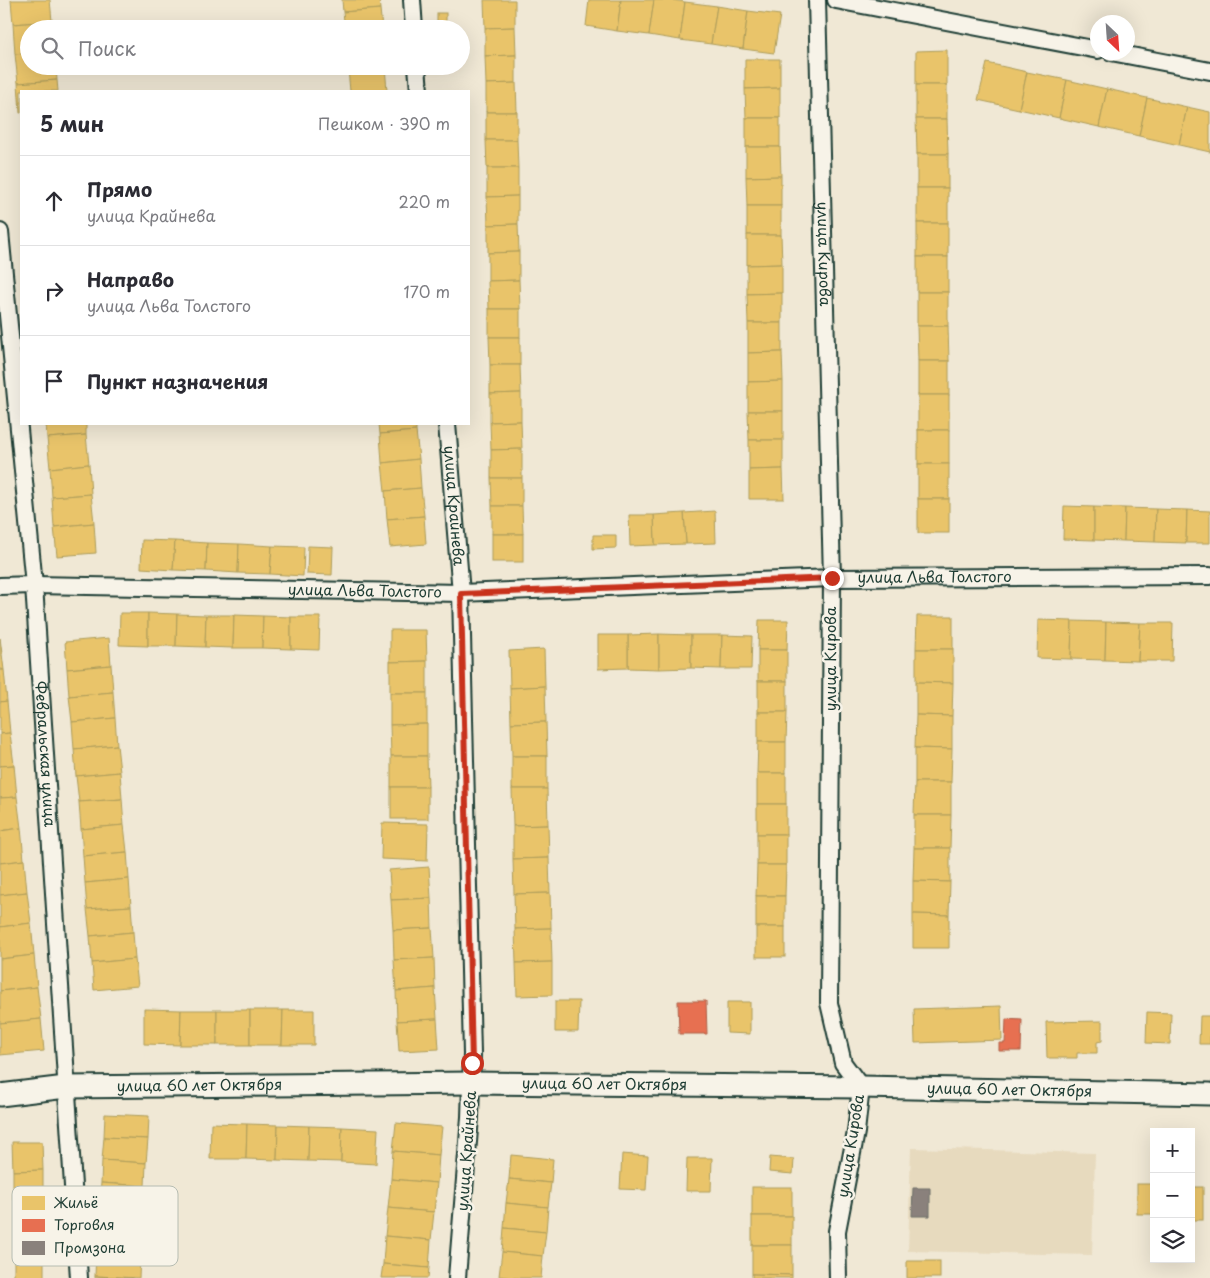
<!DOCTYPE html>
<html lang="ru">
<meta charset="utf-8">
<style>
:root{--surface:#fff;--page:#f7f7f7;--text:#2b2b33;--muted:#7c7c81;--line:#e1e1e2}
body{margin:0;font-family:"Playpen Sans",sans-serif;background:var(--page);color:var(--text)}
.controls{position:absolute;right:15px;bottom:15px;display:grid;overflow:hidden;border-radius:0px;box-shadow:0 5px 20px #0002}
.controls button{width:45px;height:45px;display:grid;place-items:center;padding:0;border:0;border-bottom:1px solid var(--line);background:var(--surface);color:var(--text);font:25px sans-serif}
.compass{position:absolute;left:1090px;top:15px;width:45px;height:45px;border-radius:50%;background:var(--surface);box-shadow:0 5px 20px #0002;rotate:155deg}
.stop{position:absolute;width:15px;height:15px;margin:-11px;border:4px solid #c8321e;border-radius:50%;background:#fff}
.stop.end{background:#c8321e;border-color:#fff;box-shadow:0 1px 5px #0008}
.list{margin:0;padding:0;list-style:none}
h2{display:flex;justify-content:space-between;align-items:center;height:65px;margin:0;padding:0 20px;font-size:21px}
h2 small{font-size:16px;font-weight:400;color:var(--muted)}
.list li{display:grid;grid-template-columns:32px 1fr auto;gap:15px;align-items:center;box-sizing:border-box;height:90px;padding:0 20px;border-top:1px solid var(--line)}
.list b{display:block;font-size:19px;white-space:nowrap}
.list p{margin:0;font-size:16px;white-space:nowrap;color:var(--muted)}
.list em{font-size:16px;font-style:normal;color:var(--muted)}
.icon{flex:none;width:28px;height:28px;fill:none;stroke:currentColor;stroke-width:2;stroke-linecap:round;stroke-linejoin:round}
.map{position:relative;flex:none;width:1210px;height:1278px;overflow:hidden}
.search{position:absolute;background:var(--surface);box-shadow:0 5px 20px #0002;left:20px;top:20px;width:450px;height:55px;display:flex;align-items:center;gap:12px;box-sizing:border-box;padding:0 18px;border-radius:28px;color:var(--muted);font-size:19px}
.panel{position:absolute;background:var(--surface);box-shadow:0 5px 20px #0002;left:20px;top:90px;width:450px;height:335px;border-radius:0px}
.map>svg:first-child{display:block}
.built{fill:#e7dabe}
.homes{fill:#e9c46a;stroke:#ac9c5a}
.shops{fill:#e76f51;stroke:#ab6048}
.industry{fill:#8a817c;stroke:#6a6d66}
.lines{fill:none;stroke-linecap:round;stroke-linejoin:round}
.minor-casing{stroke:#1f3d34;stroke-width:20}
.major-casing{stroke:#1f3d34;stroke-width:25}
.minor{stroke:#f7f3e8;stroke-width:16}
.major{stroke:#f7f3e8;stroke-width:21}
.route{stroke:#c8321e;stroke-width:6}
.labels{text-anchor:middle;stroke-width:5;stroke-linejoin:round;paint-order:stroke}
.street-label{font-size:15px;fill:#1f3d34;stroke:#f7f3e8}
.key{fill:#f7f3e8;stroke:#b6bcb2;stroke-width:1}
.key-label{font-size:14px;fill:#1f3d34}
</style>
<div class="map">
<svg width="1210" height="1278" viewBox="0 0 1210 1278">
<rect width="100%" height="100%" fill="#f0e8d5"/>
<filter id="ink" filterUnits="userSpaceOnUse"><feTurbulence type="fractalNoise" baseFrequency=".02" numOctaves="2"/><feDisplacementMap in="SourceGraphic" scale="10" xChannelSelector="R" yChannelSelector="G"/><feConvolveMatrix kernelMatrix="1 2 1 2 8 2 1 2 1" color-interpolation-filters="sRGB"/></filter>
<g filter="url(#ink)">
<path class="built" d="M911,1148L1095,1153L1092,1255L908,1251Z"/>
<g class="homes">
<path d="M11,0H50L52,21L13,24Z"/>
<path d="M342,0H379L380,9L343,12Z"/>
<path d="M484,0H515V27L485,28Z"/>
<path d="M589,0H621L617,31L586,26Z"/>
<path d="M621,0H654L649,35L617,31Z"/>
<path d="M654,0H672L685,2L680,40L649,35Z"/>
<path d="M685,2L717,6L711,44L680,40Z"/>
<path d="M717,6L748,11L743,49L711,44Z"/>
<path d="M380,9L382,29H345L343,12Z"/>
<path d="M748,11L780,15L774,53L743,49Z"/>
<rect x="437" y="13" width="9" height="11"/>
<path d="M52,21L53,29H29V53L15,54L13,24Z"/>
<path d="M515,27L516,55L485,56V28Z"/>
<path d="M947,50V85H916V51Z"/>
<path d="M29,53V66H56L57,80L18,83L15,54Z"/>
<path d="M516,55V83L486,84L485,56Z"/>
<path d="M745,59H780V88L745,89Z"/>
<path d="M987,63L1027,72L1019,109L978,100Z"/>
<path d="M375,66H385L387,91H350L348,69Z"/>
<path d="M1027,72L1067,80L1059,118L1019,109Z"/>
<path d="M57,80L58,91H21V113H20L18,83Z"/>
<path d="M1067,80L1107,89L1099,127L1059,118Z"/>
<path d="M516,83L517,112H486V84Z"/>
<rect x="916" y="85" width="31" height="34"/>
<path d="M780,88V118H746L745,89Z"/>
<path d="M1107,89L1147,98L1139,136L1099,127Z"/>
<path d="M1147,98L1187,107L1179,145L1139,136Z"/>
<path d="M1187,107L1210,112V152L1179,145Z"/>
<rect x="486" y="112" width="31" height="28"/>
<rect x="746" y="118" width="34" height="29"/>
<path d="M916,119H947L948,154H917Z"/>
<path d="M486,140H517L518,168H487Z"/>
<path d="M746,147H780L781,176L746,177Z"/>
<rect x="917" y="154" width="31" height="34"/>
<path d="M487,168H518V196L487,197Z"/>
<path d="M781,176V206H747L746,177Z"/>
<rect x="917" y="188" width="31" height="35"/>
<path d="M518,196V224L488,225L487,197Z"/>
<rect x="747" y="206" width="34" height="29"/>
<rect x="917" y="223" width="31" height="34"/>
<path d="M518,224L519,252L488,253V225Z"/>
<path d="M747,235H781L782,264L747,265Z"/>
<path d="M519,252V280L488,281V253Z"/>
<rect x="917" y="257" width="31" height="35"/>
<path d="M782,264V293L747,294V265Z"/>
<path d="M519,280L520,309H489L488,281Z"/>
<rect x="917" y="292" width="31" height="34"/>
<path d="M782,293V323H748L747,294Z"/>
<rect x="489" y="309" width="31" height="28"/>
<path d="M748,323H782V352L748,353Z"/>
<path d="M917,326H948L949,361H918Z"/>
<path d="M489,337H520V365H490Z"/>
<path d="M782,352L783,381L748,382V353Z"/>
<rect x="918" y="361" width="31" height="34"/>
<path d="M490,365H520L521,393L490,394Z"/>
<path d="M783,381V411H748V382Z"/>
<path d="M521,393V421L490,422V394Z"/>
<rect x="918" y="395" width="31" height="35"/>
<path d="M748,411H783V440H749Z"/>
<path d="M521,421L522,449L491,450L490,422Z"/>
<path d="M46,424H86V435L47,438Z"/>
<path d="M379,424H416V431L380,434Z"/>
<rect x="918" y="430" width="31" height="34"/>
<path d="M416,431L419,459L382,463L380,434Z"/>
<path d="M86,435L89,464L50,468L47,438Z"/>
<path d="M749,440H783V469L749,470Z"/>
<path d="M522,449V478H491V450Z"/>
<path d="M419,459L421,488L385,491L382,463Z"/>
<path d="M89,464L91,494L52,497L50,468Z"/>
<rect x="918" y="464" width="31" height="35"/>
<path d="M783,469L784,499H749V470Z"/>
<path d="M491,478H522V506H492Z"/>
<path d="M421,488L424,516L387,519L385,491Z"/>
<path d="M91,494L94,523L54,527L52,497Z"/>
<rect x="918" y="499" width="31" height="34"/>
<path d="M492,506H522L523,534H492Z"/>
<path d="M1064,506L1094,507V540L1063,539Z"/>
<path d="M1094,507L1125,508L1124,541L1094,540Z"/>
<path d="M1125,508L1156,509L1155,542L1124,541Z"/>
<path d="M1156,509L1187,510L1186,543L1155,542Z"/>
<path d="M1187,510L1210,511V543H1186Z"/>
<path d="M715,511L716,543L686,544L684,513Z"/>
<path d="M684,513L686,544L655,545L654,515Z"/>
<path d="M629,515H654L655,545L630,546Z"/>
<path d="M424,516L426,544L390,547L387,519Z"/>
<path d="M94,523L96,553L57,556L54,527Z"/>
<rect x="492" y="534" width="31" height="28"/>
<path d="M593,535H616V548L593,549Z"/>
<path d="M142,540L175,541L173,570L141,568Z"/>
<path d="M175,541L207,543L206,571L173,570Z"/>
<path d="M207,543L239,544L238,573L206,571Z"/>
<path d="M239,544L272,546L270,574L238,573Z"/>
<path d="M272,546L304,547L303,576L270,574Z"/>
<path d="M308,546L333,547L332,575L307,574Z"/>
<path d="M120,613H148V646L119,645Z"/>
<path d="M148,613L177,614L176,646H148Z"/>
<path d="M177,614L206,615L205,647L176,646Z"/>
<path d="M206,615H234L233,648L205,647Z"/>
<path d="M234,615L263,616L262,648H233Z"/>
<path d="M263,616L291,617V649L262,648Z"/>
<path d="M917,616H953V649H916Z"/>
<path d="M291,617H320L319,650L291,649Z"/>
<path d="M759,620H788L787,650H758Z"/>
<path d="M1038,620L1072,621L1071,659L1037,658Z"/>
<path d="M1072,621L1106,622L1105,660L1071,659Z"/>
<path d="M1106,622L1140,623L1138,661L1105,660Z"/>
<path d="M1140,623H1173L1172,661H1138Z"/>
<path d="M390,630H426L427,661L390,662Z"/>
<path d="M659,634V669L628,668V635Z"/>
<path d="M659,634L691,635V668L659,669Z"/>
<path d="M598,635H628V668L598,669Z"/>
<path d="M691,635H722L721,669L691,668Z"/>
<path d="M722,635L752,636L751,669H721Z"/>
<path d="M0,638L4,670H0Z"/>
<path d="M109,638L111,665L67,669L65,642Z"/>
<path d="M544,649L545,686L510,688L509,651Z"/>
<path d="M916,649H953V683L916,682Z"/>
<rect x="758" y="650" width="29" height="31"/>
<path d="M427,661V693H390V662Z"/>
<path d="M111,665L113,692L69,696L67,669Z"/>
<path d="M0,670H4L7,701L0,702Z"/>
<rect x="758" y="681" width="29" height="31"/>
<path d="M916,682L953,683L952,716L916,715Z"/>
<path d="M545,686L546,722L511,723L510,688Z"/>
<path d="M113,692L115,718L72,722L69,696Z"/>
<path d="M390,693H427V724L390,725Z"/>
<path d="M7,701L10,733L0,734V702Z"/>
<path d="M758,712H787L786,742H758Z"/>
<path d="M916,715L952,716V749L915,748Z"/>
<path d="M115,718L117,745L74,749L72,722Z"/>
<path d="M546,722L547,756H512L511,723Z"/>
<path d="M427,724V756H391L390,725Z"/>
<path d="M10,733L14,765L0,766V734Z"/>
<path d="M758,742H786V773H757Z"/>
<path d="M117,745L120,772L76,776L74,749Z"/>
<path d="M915,748L952,749L951,782H915Z"/>
<path d="M391,756H427L428,787H391Z"/>
<rect x="512" y="756" width="35" height="33"/>
<path d="M14,765L17,797L0,798V766Z"/>
<path d="M120,772L122,799L79,802L76,776Z"/>
<rect x="757" y="773" width="29" height="31"/>
<path d="M915,782H951V815H914Z"/>
<rect x="391" y="787" width="37" height="32"/>
<path d="M512,789H547L548,825L513,826Z"/>
<path d="M17,797L21,828L0,831V798Z"/>
<path d="M122,799L124,825L81,829L79,802Z"/>
<rect x="757" y="804" width="29" height="30"/>
<path d="M914,815H951L950,848H914Z"/>
<path d="M382,823L428,824L427,861L381,859Z"/>
<path d="M124,825L127,852L83,856L81,829Z"/>
<path d="M548,825L549,858L513,859V826Z"/>
<path d="M21,828L24,860L0,863V831Z"/>
<rect x="757" y="834" width="29" height="31"/>
<path d="M914,848H950V882L913,881Z"/>
<path d="M127,852L129,879L85,883L83,856Z"/>
<path d="M549,858L550,893L514,894L513,859Z"/>
<path d="M24,860L27,892L0,895V863Z"/>
<path d="M757,865H786L785,896H756Z"/>
<path d="M429,867L431,898L391,900L389,870Z"/>
<path d="M129,879L131,906L87,909L85,883Z"/>
<path d="M913,881L950,882L949,915L913,914Z"/>
<path d="M27,892L31,923L0,927V895Z"/>
<path d="M550,893L551,928L515,929L514,894Z"/>
<rect x="756" y="896" width="29" height="31"/>
<path d="M431,898L432,928L393,930L391,900Z"/>
<path d="M131,906L133,932L90,936L87,909Z"/>
<path d="M913,914L949,915V948H913Z"/>
<path d="M31,923L34,955L0,959V927Z"/>
<rect x="756" y="927" width="29" height="30"/>
<path d="M432,928L434,958L394,960L393,930Z"/>
<path d="M551,928L552,962L516,963L515,929Z"/>
<path d="M133,932L135,959L92,963L90,936Z"/>
<path d="M34,955L37,987L0,991V959Z"/>
<path d="M434,958L435,988L396,991L394,960Z"/>
<path d="M135,959L138,986L94,990L92,963Z"/>
<path d="M552,962V995L517,996L516,963Z"/>
<path d="M37,987L41,1019L0,1023V991Z"/>
<path d="M435,988L437,1019L397,1021L396,991Z"/>
<path d="M555,1001H579L578,1032H555Z"/>
<path d="M727,1002H750V1034L727,1033Z"/>
<path d="M1001,1006L1002,1040L915,1043L914,1009Z"/>
<path d="M144,1009L181,1010L180,1045L144,1044Z"/>
<path d="M181,1010H217V1045H180Z"/>
<rect x="217" y="1010" width="33" height="35"/>
<path d="M250,1010H283L282,1045H250Z"/>
<path d="M283,1010H314V1045H282Z"/>
<path d="M1147,1012L1171,1013L1170,1044L1146,1043Z"/>
<path d="M1200,1016H1210V1044H1199Z"/>
<path d="M41,1019L44,1051L0,1055V1023Z"/>
<path d="M437,1019L439,1049L399,1051L397,1021Z"/>
<path d="M1102,1021V1041L1097,1042V1053H1077V1058H1047L1046,1022Z"/>
<path d="M105,1114L149,1116L148,1139L104,1137Z"/>
<path d="M211,1123L247,1124L246,1159H210Z"/>
<path d="M396,1123L442,1127L439,1155L393,1151Z"/>
<path d="M247,1124L278,1125L277,1160L246,1159Z"/>
<path d="M278,1125L309,1126L308,1161L277,1160Z"/>
<path d="M309,1126L342,1127L341,1162L308,1161Z"/>
<path d="M342,1127L378,1129L376,1164L341,1162Z"/>
<path d="M104,1137L148,1139L146,1163L102,1160Z"/>
<path d="M12,1142H42L43,1170L13,1171Z"/>
<path d="M393,1151L439,1155L437,1183L391,1179Z"/>
<path d="M622,1154L648,1156L646,1190L620,1189Z"/>
<path d="M511,1155L553,1159L551,1183L509,1179Z"/>
<path d="M770,1157L794,1159L793,1174L769,1172Z"/>
<path d="M687,1158H712L711,1191H686Z"/>
<path d="M102,1160L146,1163L145,1186L101,1183Z"/>
<path d="M43,1170V1199L13,1200V1171Z"/>
<path d="M391,1179L437,1183L434,1212L388,1208Z"/>
<path d="M509,1179L551,1183L548,1207L506,1203Z"/>
<path d="M101,1183L145,1186L143,1209L99,1206Z"/>
<rect x="1137" y="1184" width="17" height="30"/>
<rect x="752" y="1187" width="40" height="29"/>
<rect x="1191" y="1187" width="12" height="33"/>
<path d="M506,1203L548,1207L546,1232L504,1228Z"/>
<path d="M388,1208L434,1212L431,1240L385,1236Z"/>
<rect x="752" y="1216" width="40" height="29"/>
<path d="M504,1228L546,1232L543,1256L502,1252Z"/>
<path d="M385,1236L431,1240L429,1268L383,1264Z"/>
<path d="M752,1245H792V1275L752,1274Z"/>
<path d="M96,1252L140,1255L139,1278L95,1276Z"/>
<path d="M502,1252L543,1256L541,1278H515L499,1276Z"/>
<path d="M44,1257V1278H14V1258Z"/>
<rect x="907" y="1261" width="33" height="17"/>
<path d="M383,1264L429,1268L428,1278H381Z"/>
<path d="M752,1274L792,1275V1278H752Z"/>
<path d="M95,1276L133,1278H95Z"/>
</g>
<g class="shops">
<path d="M678,1001H706L707,1034H679Z"/>
<path d="M1006,1019L1022,1020L1021,1051H999V1043H1005Z"/>
</g>
<path class="industry" d="M913,1188H930V1216H912Z"/>
<g class="lines">
<defs>
<g id="minor">
<path d="M412,0L414,29"/>
<path id="s1" d="M817,0L832,578L829,1003L843,1063L861,1087L856,1132L837,1231L838,1278"/>
<path d="M836,0L1098,50"/>
<path d="M1111,52L1210,71"/>
<path d="M417,66L419,91"/>
<path id="s2" d="M0,232L34,585L79,1278"/>
<path id="s3" d="M447,424L461,593L472,1054L470,1117L457,1278"/>
<path id="s4" d="M0,586L34,585L461,593L832,578L1210,576"/>
</g>
<g id="major">
<path id="s5" d="M0,1095L66,1087L472,1083L861,1087L1210,1094"/>
</g>
</defs>
<use href="#minor" class="minor-casing"/>
<use href="#major" class="major-casing"/>
<use href="#minor" class="minor"/>
<use href="#major" class="major"/>
</g>
</g>
<g class="lines" filter="url(#ink)">
<path class="route" d="M472,1063L461,594L832,578"/>
</g>
<g class="labels">
<g class="street-label">
<text dy="5" stroke="none"><textPath href="#s1" startOffset="254">улица Кирова</textPath></text>
<text dy="5" stroke="none"><textPath href="#s3" startOffset="82">улица Крайнева</textPath></text>
<text dy="5" stroke="none"><textPath href="#s4" startOffset="935">улица Льва Толстого</textPath></text>
<text dy="5" stroke="none"><textPath href="#s4" startOffset="365">улица Льва Толстого</textPath></text>
<text transform="translate(831 659) rotate(-90)" y="5">улица Кирова</text>
<text dy="5" stroke="none"><textPath href="#s2" startOffset="524">Февральская улица</textPath></text>
<text dy="5" stroke="none"><textPath href="#s5" startOffset="605">улица 60 лет Октября</textPath></text>
<text dy="5" stroke="none"><textPath href="#s5" startOffset="200">улица 60 лет Октября</textPath></text>
<text dy="5" stroke="none"><textPath href="#s5" startOffset="1010">улица 60 лет Октября</textPath></text>
<text transform="translate(851 1146) rotate(-81)" y="5">улица Кирова</text>
<text transform="translate(467 1151) rotate(-86)" y="5">улица Крайнева</text>
</g>
</g>
<rect x="12" y="1186" width="166" height="80" rx="8" class="key"/>
<rect x="22" y="1196" width="23" height="14" fill="#e9c46a"/>
<rect x="22" y="1219" width="23" height="13" fill="#e76f51"/>
<rect x="22" y="1241" width="23" height="14" fill="#8a817c"/>
<g class="key-label">
<text x="54" y="1208">Жильё</text>
<text x="54" y="1230">Торговля</text>
<text x="54" y="1253">Промзона</text>
</g>
</svg>
<div class="controls">
<button>+</button>
<button>−</button>
<button><svg class="icon" aria-label="layers" viewBox="0 0 24 24"><path d="M12 4l9 5-9 5-9-5zM3 14l9 5 9-5"/></svg></button>
</div>
<svg class="compass" viewBox="-18 -18 36 36"><path d="M0-13l5 13h-10z" fill="#e53935"/><path d="M0 13l5-13h-10z" fill="#7c7c81"/></svg>
<div class="stop" style="left:472px;top:1063px"></div>
<div class="stop end" style="left:832px;top:578px"></div>
<div class="search"><svg class="icon" aria-label="search" viewBox="0 0 24 24"><circle cx="10" cy="10" r="6"/><path d="M15 15l6 6"/></svg>Поиск</div>
<section class="panel">
<h2>5 мин<small>Пешком · 390 m</small></h2>
<ul class="list">
<li><svg class="icon" aria-label="ahead" viewBox="0 0 24 24"><path d="M12 20V5M6 11l6-6 6 6"/></svg><div><b>Прямо</b><p>улица Крайнева</p></div><em>220 m</em></li>
<li><svg class="icon" aria-label="right" viewBox="0 0 24 24"><path d="M7 20v-9h11M14 6l5 5-5 5"/></svg><div><b>Направо</b><p>улица Льва Толстого</p></div><em>170 m</em></li>
<li><svg class="icon" aria-label="arrive" viewBox="0 0 24 24"><path d="M6 21V4h12l-3 4 3 4H6"/></svg><div><b>Пункт назначения</b></div></li>
</ul>
</section>
</div>
